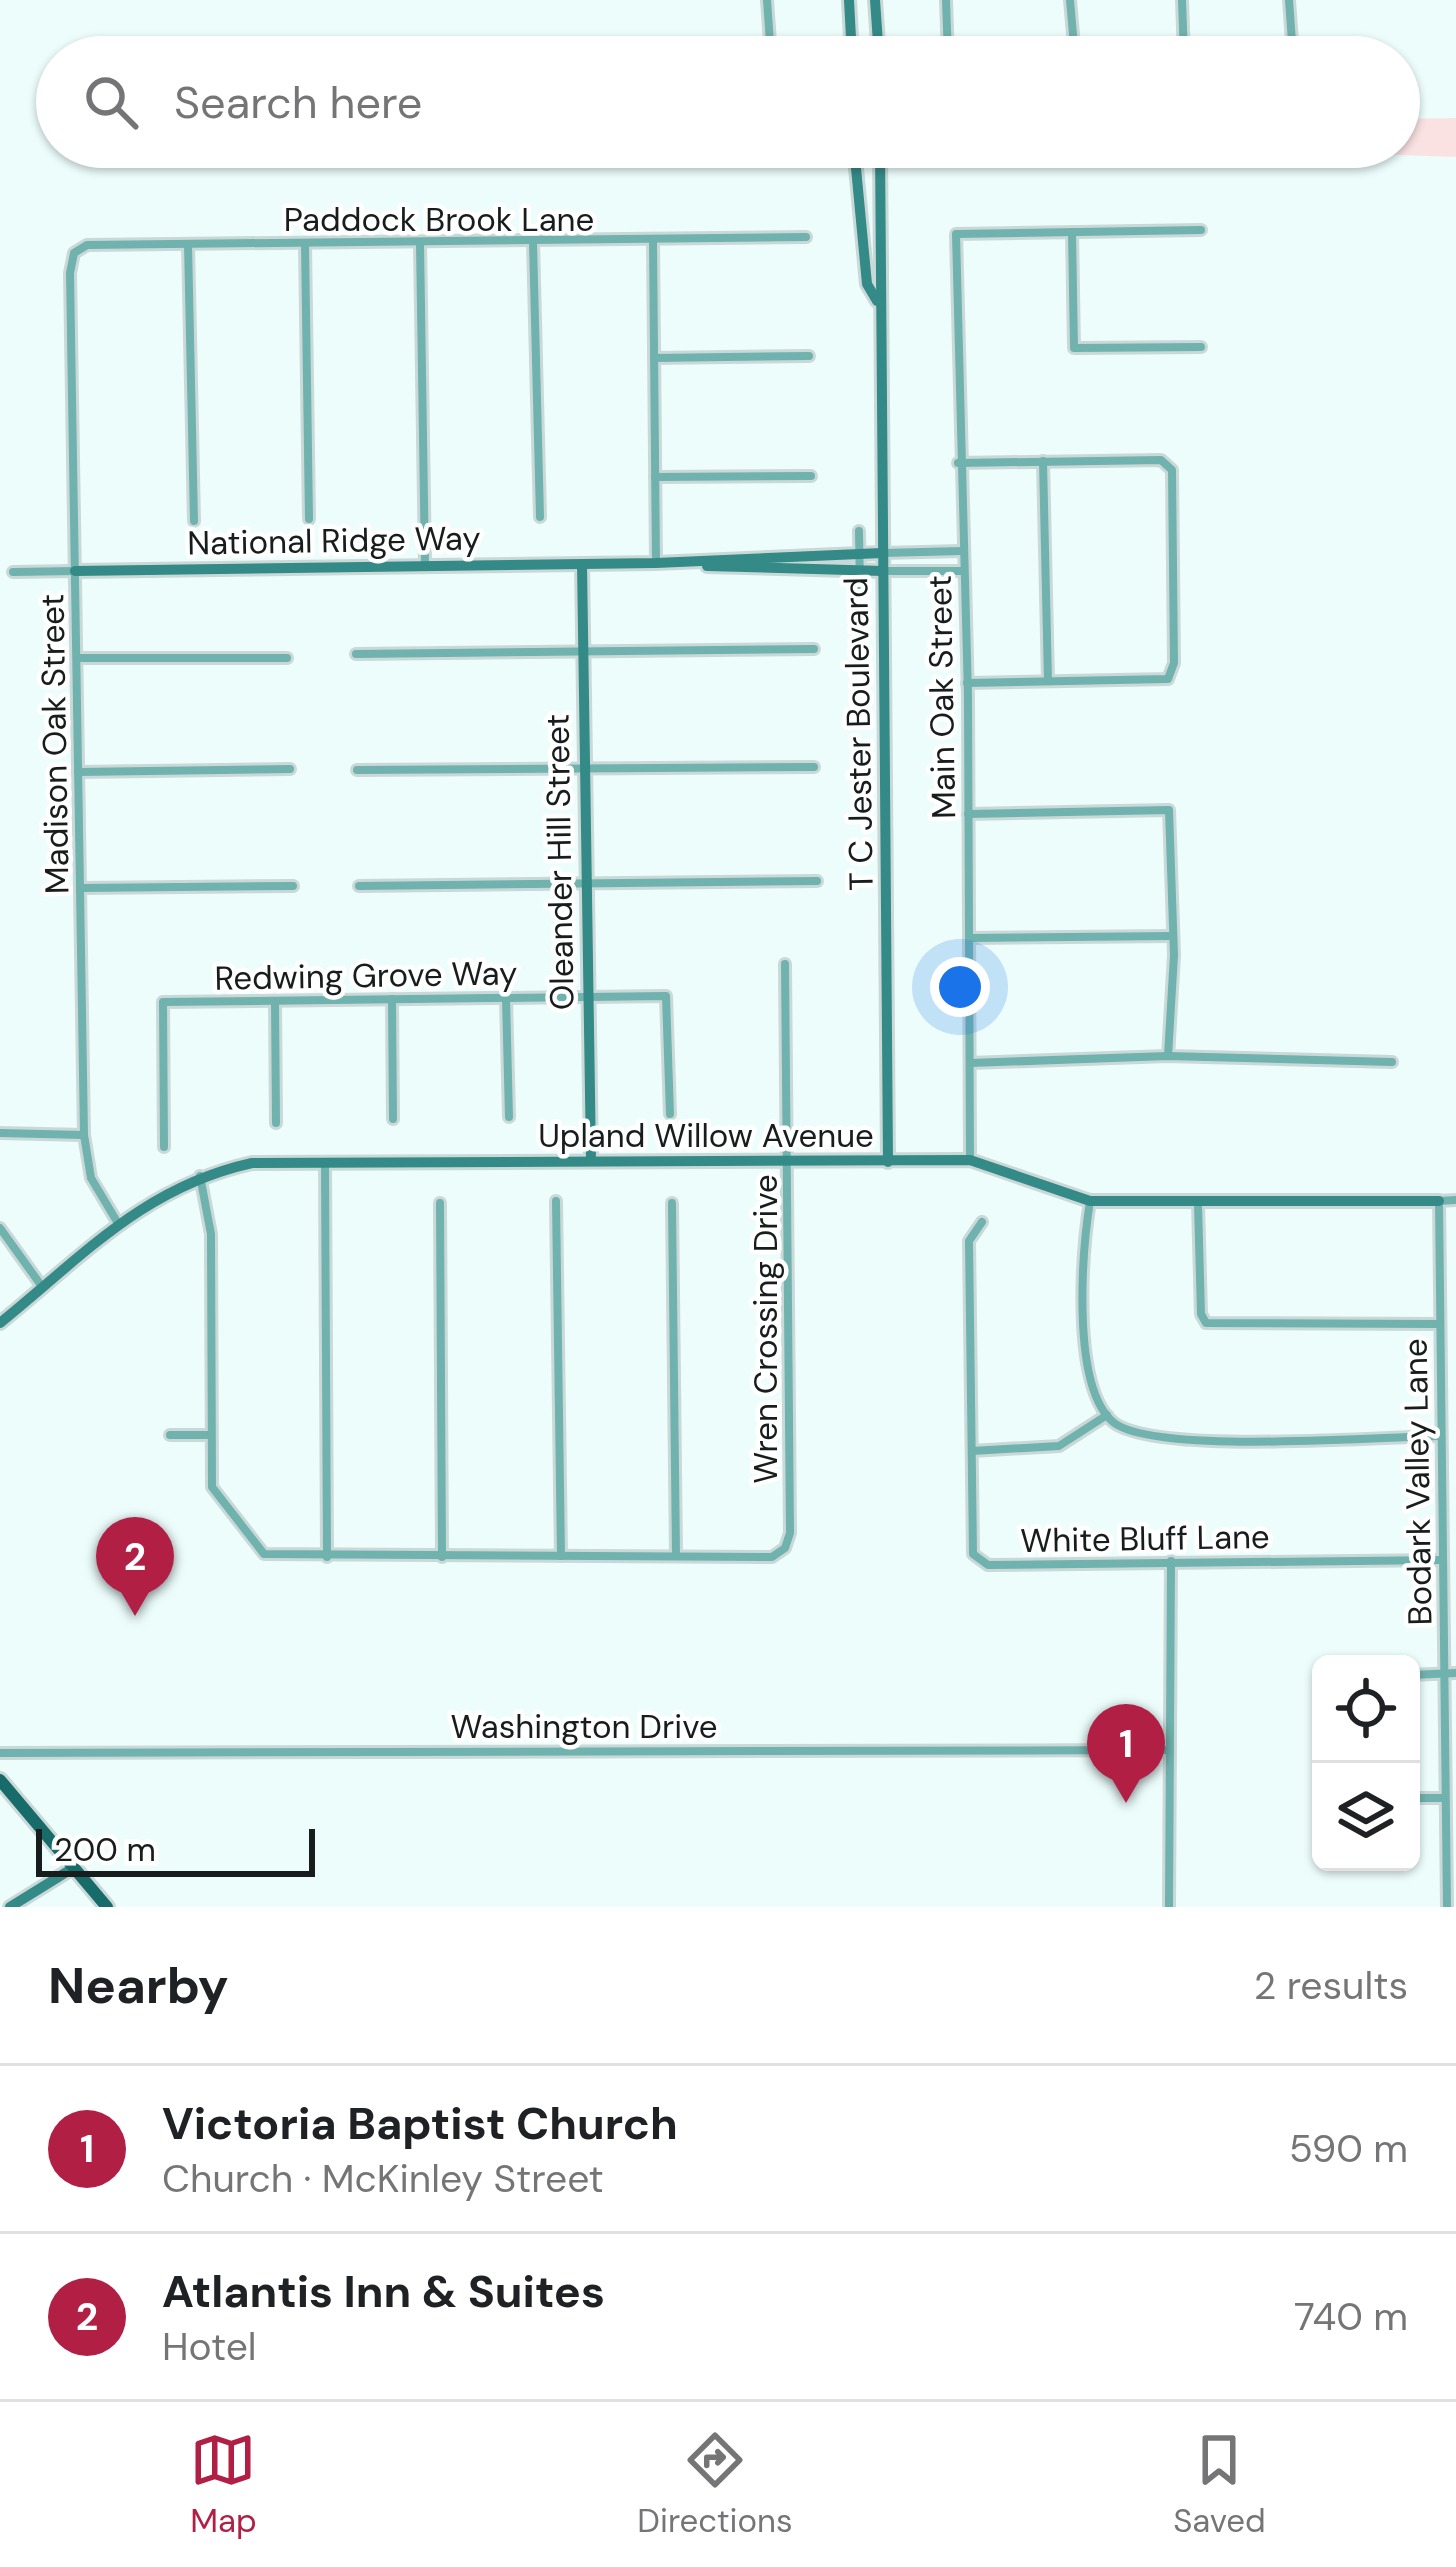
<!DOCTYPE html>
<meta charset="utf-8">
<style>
:root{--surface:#fff;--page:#f2f2f2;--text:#202124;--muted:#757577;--line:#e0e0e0;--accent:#b21f45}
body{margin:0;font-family:"DM Sans",sans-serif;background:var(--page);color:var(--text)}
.controls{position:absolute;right:36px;bottom:36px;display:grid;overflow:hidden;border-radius:18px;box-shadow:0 3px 9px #0004}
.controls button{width:108px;height:108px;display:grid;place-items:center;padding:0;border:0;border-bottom:3px solid var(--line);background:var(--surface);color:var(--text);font:60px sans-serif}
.scale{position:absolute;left:36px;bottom:30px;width:279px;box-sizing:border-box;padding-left:12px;border:6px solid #171d1d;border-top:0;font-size:33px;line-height:42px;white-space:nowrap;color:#171d1d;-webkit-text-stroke:9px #fff;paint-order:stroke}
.you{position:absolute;left:960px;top:987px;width:42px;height:42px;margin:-30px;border:9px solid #fff;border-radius:50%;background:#1a73e8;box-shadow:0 0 0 18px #1a73e833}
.badge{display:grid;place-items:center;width:78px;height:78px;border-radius:50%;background:var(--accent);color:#fff;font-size:39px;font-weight:700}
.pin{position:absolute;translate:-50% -99px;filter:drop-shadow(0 3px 6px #0008)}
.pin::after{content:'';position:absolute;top:63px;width:42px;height:36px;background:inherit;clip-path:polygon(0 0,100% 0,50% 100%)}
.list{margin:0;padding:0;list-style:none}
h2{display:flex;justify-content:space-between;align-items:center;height:156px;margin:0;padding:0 48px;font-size:51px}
h2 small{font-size:39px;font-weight:400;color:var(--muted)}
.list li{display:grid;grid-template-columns:78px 1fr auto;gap:36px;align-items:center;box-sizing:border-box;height:168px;padding:0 48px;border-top:3px solid var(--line)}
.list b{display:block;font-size:45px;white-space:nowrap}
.list p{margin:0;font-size:39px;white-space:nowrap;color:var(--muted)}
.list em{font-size:39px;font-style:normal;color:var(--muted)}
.icon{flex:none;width:66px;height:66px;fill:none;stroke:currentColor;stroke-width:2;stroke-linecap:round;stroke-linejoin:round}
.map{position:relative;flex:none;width:1456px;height:1907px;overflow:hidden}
.search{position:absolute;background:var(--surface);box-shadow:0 3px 9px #0004;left:36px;right:36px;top:36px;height:132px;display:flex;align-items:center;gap:30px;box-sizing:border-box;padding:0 42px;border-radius:66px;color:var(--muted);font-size:45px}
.sheet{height:492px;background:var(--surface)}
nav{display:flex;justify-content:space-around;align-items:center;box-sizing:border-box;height:168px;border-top:3px solid var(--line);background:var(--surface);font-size:33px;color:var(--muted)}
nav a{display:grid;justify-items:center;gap:6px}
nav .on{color:var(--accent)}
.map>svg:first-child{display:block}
.green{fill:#fae2e3}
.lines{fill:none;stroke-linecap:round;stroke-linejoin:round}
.street-casing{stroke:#cad9d8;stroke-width:14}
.secondary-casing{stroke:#cad9d8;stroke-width:16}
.primary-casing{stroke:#cad9d8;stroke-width:18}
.street{stroke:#70b2ae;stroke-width:8}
.secondary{stroke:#348a87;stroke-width:10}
.primary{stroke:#176c69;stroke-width:12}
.labels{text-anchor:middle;stroke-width:9;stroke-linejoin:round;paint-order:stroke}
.street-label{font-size:33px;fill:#171d1d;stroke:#fff}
</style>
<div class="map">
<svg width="1456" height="1907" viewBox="0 0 1456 1907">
<rect width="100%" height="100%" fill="#ecfdfc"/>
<path class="green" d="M1456,118V157L1173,147H1399V119Z"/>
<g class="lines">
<defs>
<g id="street">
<path d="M767,0L771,57"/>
<path d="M946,0L948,57"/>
<path d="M1070,0L1075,57"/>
<path d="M1182,0L1184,57"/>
<path d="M1289,0L1293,56"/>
<path d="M1190,57L1340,55"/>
<path d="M854,148L880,149"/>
<path d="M1072,232L1074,348L1201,347"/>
<path d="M653,241L656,563"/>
<path d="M533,242L540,517"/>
<path d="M420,243L425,565"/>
<path d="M188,244L194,521"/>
<path d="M305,244L309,519"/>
<path d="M654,358L809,356"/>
<path d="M1043,461L1048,681"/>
<path d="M958,463L1161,460L1172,470L1174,663L1168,679L967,683"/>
<path d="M655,477L811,476"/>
<path d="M859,531L860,591"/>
<path d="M882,553L962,551"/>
<path d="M883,571H962"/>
<path d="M13,572L75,571"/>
<path d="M356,654L814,649"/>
<path d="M77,658H287"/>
<path d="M357,770L814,767"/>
<path d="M78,772L290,769"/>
<path d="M968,814L1169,810L1174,955L1168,1056"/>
<path d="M359,886L817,881"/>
<path d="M80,888L293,886"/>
<path d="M969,938L1173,936"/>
<path d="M506,998L509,1117"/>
<path d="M392,999L393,1119"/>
<path d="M275,1001L276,1123"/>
<path d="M970,1063L1168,1056L1392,1062"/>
<path d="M0,1133L84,1135"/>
<path d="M164,1147L163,1002L666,996L670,1114"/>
<path d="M970,1160L968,696L956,234L1201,230"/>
<path d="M325,1162L327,1557"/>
<path d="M200,1176L211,1234L212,1487L264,1554L772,1557L785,1548L790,1533L785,964"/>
<path d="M556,1201L561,1556"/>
<path d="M1090,1201C1082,1252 1071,1386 1113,1422C1153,1455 1377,1437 1439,1436"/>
<path d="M440,1203L442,1557"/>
<path d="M672,1203L676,1556"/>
<path d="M1198,1204L1201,1314L1206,1323L1439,1324"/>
<path d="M982,1222L969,1241L973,1554L988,1565L1441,1560"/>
<path d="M119,1225L91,1178L84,1135L70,273L74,253L87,245L806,237"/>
<path d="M0,1228L43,1288"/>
<path d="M170,1435H210"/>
<path d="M972,1451L1059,1446L1107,1415"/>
<path d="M1411,1675L1456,1673"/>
<path d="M0,1753L1168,1750"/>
<path d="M1411,1798H1445"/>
<path d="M1169,1907L1171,1561"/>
<path d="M1447,1907L1439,1201L1456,1200"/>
</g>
<g id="secondary">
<path d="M849,0L852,57"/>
<path d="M875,0L879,57"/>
<path d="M854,147L867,284L877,301"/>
<path d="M880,147L888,1162"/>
<path d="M582,564L591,1160"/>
<path d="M707,566L883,571"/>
<path d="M75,571L656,563L882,553"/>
<path d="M0,1323C84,1255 144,1187 252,1163L970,1160L1090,1201H1439"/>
<path d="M10,1907L73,1868"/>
</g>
<path id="primary" d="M0,1780L107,1907"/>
</defs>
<use href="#street" class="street-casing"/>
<use href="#secondary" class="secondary-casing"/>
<use href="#primary" class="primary-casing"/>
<use href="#street" class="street"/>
<use href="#secondary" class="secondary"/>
<use href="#primary" class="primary"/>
</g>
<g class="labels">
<g class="street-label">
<text x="439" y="231">Paddock Brook Lane</text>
<text transform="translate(334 540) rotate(-1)" y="12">National Ridge Way</text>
<text transform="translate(941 697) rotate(-91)" y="12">Main Oak Street</text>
<text transform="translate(858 734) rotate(-91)" y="12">T C Jester Boulevard</text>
<text transform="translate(54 744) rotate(-91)" y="12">Madison Oak Street</text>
<text transform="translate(559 862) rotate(-91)" y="12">Oleander Hill Street</text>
<text transform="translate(366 975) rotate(-1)" y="12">Redwing Grove Way</text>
<text x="706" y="1147">Upland Willow Avenue</text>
<text transform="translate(765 1329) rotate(-90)" y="12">Wren Crossing Drive</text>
<text transform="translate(1417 1482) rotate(-91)" y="12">Bodark Valley Lane</text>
<text transform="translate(1145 1538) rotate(-1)" y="12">White Bluff Lane</text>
<text x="584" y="1738">Washington Drive</text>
</g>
</g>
</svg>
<div class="controls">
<button><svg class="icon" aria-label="locate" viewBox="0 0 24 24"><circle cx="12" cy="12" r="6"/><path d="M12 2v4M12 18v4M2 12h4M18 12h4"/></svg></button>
<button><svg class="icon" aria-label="layers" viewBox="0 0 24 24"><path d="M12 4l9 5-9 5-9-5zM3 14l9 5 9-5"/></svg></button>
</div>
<div class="scale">200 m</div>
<div class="you"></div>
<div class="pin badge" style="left:1126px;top:1803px">1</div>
<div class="pin badge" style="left:135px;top:1616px">2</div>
<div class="search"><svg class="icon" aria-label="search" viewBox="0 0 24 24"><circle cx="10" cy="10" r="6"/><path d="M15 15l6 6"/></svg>Search here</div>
</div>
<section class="sheet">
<h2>Nearby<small>2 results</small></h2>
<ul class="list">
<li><span class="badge">1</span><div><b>Victoria Baptist Church</b><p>Church · McKinley Street</p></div><em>590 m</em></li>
<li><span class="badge">2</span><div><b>Atlantis Inn &amp; Suites</b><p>Hotel</p></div><em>740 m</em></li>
</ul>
</section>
<nav>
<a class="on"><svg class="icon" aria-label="map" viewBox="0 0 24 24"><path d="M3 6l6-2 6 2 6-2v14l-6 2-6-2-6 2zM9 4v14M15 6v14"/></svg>Map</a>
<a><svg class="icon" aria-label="directions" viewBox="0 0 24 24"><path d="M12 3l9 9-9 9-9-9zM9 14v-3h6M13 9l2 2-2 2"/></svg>Directions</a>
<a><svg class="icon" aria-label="saved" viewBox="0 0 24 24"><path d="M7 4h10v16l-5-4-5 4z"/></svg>Saved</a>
</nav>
